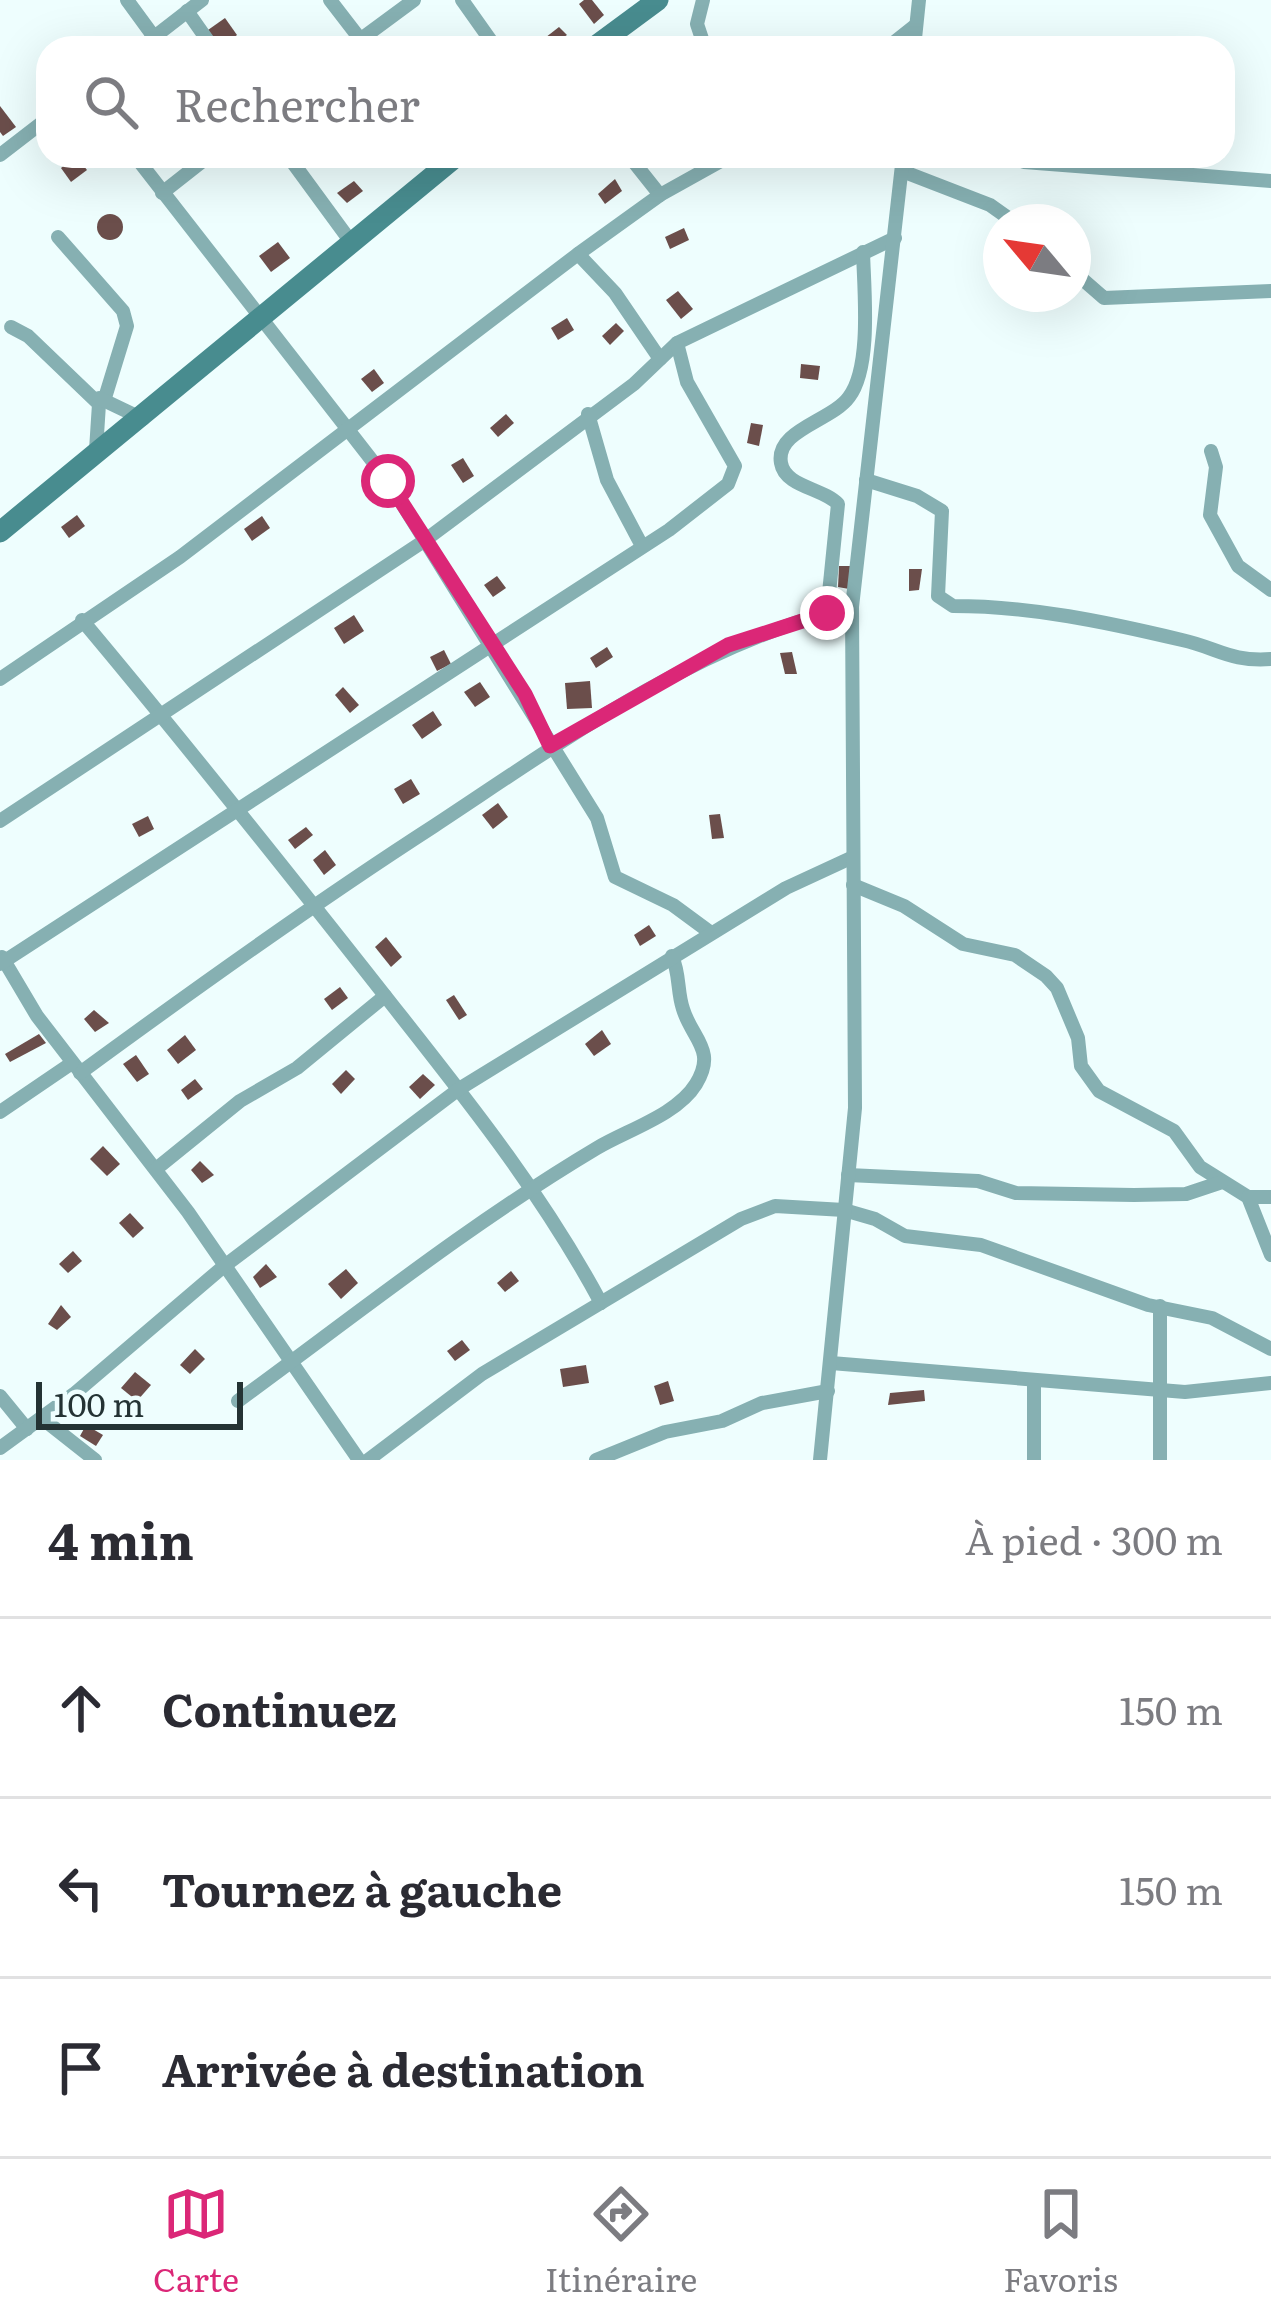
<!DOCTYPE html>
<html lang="fr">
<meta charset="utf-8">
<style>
:root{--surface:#fff;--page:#f2f2f3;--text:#2b2b33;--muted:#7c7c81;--line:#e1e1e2;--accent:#db2777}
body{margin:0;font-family:Literata,serif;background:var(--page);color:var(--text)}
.compass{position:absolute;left:983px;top:204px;width:108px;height:108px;border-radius:50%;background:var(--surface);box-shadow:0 12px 48px #0002;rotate:299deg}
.scale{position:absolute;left:36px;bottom:30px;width:207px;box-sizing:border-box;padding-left:12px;border:6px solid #243334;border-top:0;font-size:33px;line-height:42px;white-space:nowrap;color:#243334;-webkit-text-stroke:9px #eefefe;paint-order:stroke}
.stop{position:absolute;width:36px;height:36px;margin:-27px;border:9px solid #db2777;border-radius:50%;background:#fff}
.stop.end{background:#db2777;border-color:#fff;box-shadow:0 3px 12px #0008}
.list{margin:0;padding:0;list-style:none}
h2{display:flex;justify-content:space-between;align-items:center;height:156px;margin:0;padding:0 48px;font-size:51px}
h2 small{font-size:39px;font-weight:400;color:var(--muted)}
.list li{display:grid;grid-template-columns:78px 1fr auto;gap:36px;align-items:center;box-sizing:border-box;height:180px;padding:0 48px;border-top:3px solid var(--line)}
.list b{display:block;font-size:45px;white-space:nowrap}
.list em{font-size:39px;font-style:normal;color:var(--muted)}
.icon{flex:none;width:66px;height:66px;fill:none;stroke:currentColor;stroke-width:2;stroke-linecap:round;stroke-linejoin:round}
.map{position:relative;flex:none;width:1271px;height:1460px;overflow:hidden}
.search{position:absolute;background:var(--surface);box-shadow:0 12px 48px #0002;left:36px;right:36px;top:36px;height:132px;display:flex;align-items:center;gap:30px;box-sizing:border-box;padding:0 42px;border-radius:36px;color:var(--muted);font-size:45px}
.sheet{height:696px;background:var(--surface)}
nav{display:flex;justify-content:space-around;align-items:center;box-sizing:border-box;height:168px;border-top:3px solid var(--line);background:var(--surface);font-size:33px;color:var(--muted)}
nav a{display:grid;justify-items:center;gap:6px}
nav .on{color:var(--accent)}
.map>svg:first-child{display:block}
.building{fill:#6b4e4b}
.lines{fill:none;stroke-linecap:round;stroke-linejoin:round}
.street{stroke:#86b0b2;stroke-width:14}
.secondary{stroke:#488c8f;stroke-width:21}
.route{stroke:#db2777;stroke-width:15}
</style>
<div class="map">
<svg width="1271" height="1460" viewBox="0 0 1271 1460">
<rect width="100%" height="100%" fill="#eefefe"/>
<g class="building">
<path d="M584,0H592L604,15L594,24L579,4Z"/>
<path d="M225,18L237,35L221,48L208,30Z"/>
<path d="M559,27L567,35L548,48L541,41Z"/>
<path d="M0,106L16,127L3,136L0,132Z"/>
<path d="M76,156L87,170L71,182L61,168Z"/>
<path d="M615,179L622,191L605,204L598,194Z"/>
<path d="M354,181L363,191L347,203L337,193Z"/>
<circle cx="110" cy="227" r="13"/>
<path d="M684,228L689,240L670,249L665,237Z"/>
<path d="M278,242L290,258L271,272L259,256Z"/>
<path d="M678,291L693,309L681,319L666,300Z"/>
<path d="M567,318L574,330L558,340L551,328Z"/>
<path d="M616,323L624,331L610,345L602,336Z"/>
<path d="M801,364L820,366L818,380L800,378Z"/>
<path d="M374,369L384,383L372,392L361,379Z"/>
<path d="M506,414L514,423L498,437L490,428Z"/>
<path d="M751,423L763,425L759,446L747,443Z"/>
<path d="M463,458L474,476L463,483L451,465Z"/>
<path d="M77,515L85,526L69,538L61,527Z"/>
<path d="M262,516L270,528L252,541L244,529Z"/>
<path d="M839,566H850L849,589L838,587Z"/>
<path d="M909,569H922L919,590L909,591Z"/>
<path d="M497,576L506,588L493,597L484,585Z"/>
<path d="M354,615L364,631L344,644L334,628Z"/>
<path d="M607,647L613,657L596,668L590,658Z"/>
<path d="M444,650L451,664L437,671L430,657Z"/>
<path d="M792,652L797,674H785L780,653Z"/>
<path d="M590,681L592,708L567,709L565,683Z"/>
<path d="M480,682L490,697L475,707L464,692Z"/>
<path d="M343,687L359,705L350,713L335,695Z"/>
<path d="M433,711L442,725L422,739L412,725Z"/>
<path d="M411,779L420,794L403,804L394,789Z"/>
<path d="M498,803L508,817L493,829L482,815Z"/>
<path d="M720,814L724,838L712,839L709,815Z"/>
<path d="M148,816L154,829L139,837L132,824Z"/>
<path d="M306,827L313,835L295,849L288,840Z"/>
<path d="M325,850L336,865L324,875L313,860Z"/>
<path d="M649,925L656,936L640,946L634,935Z"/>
<path d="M386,937L402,957L391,967L375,947Z"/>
<path d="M340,987L348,998L332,1010L324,999Z"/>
<path d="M454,995L467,1015L459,1020L446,1000Z"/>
<path d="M94,1010L109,1023L95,1032L84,1019Z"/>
<path d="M602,1030L611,1044L594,1056L585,1044Z"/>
<path d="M39,1034L46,1043L10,1062L5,1054Z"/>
<path d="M185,1035L196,1050L178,1064L167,1050Z"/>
<path d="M136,1055L149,1074L137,1082L123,1064Z"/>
<path d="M346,1070L355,1079L341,1094L332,1084Z"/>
<path d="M423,1074L435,1085L420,1099L409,1087Z"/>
<path d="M195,1079L203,1089L188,1100L181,1090Z"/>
<path d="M103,1146L120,1164L107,1176L90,1159Z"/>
<path d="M200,1161L214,1175L202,1183L191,1170Z"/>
<path d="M130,1213L144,1228L133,1238L119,1223Z"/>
<path d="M73,1251L82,1261L68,1273L59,1264Z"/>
<path d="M266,1264L277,1277L260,1288L253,1277Z"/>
<path d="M346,1269L358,1283L341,1299L328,1284Z"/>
<path d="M511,1271L519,1281L505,1292L497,1283Z"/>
<path d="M61,1305L71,1317L57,1330L48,1324Z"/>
<path d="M462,1340L470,1350L455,1361L447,1351Z"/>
<path d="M195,1349L205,1359L190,1374L180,1365Z"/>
<path d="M586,1365L589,1383L563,1387L560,1369Z"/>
<path d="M135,1372L151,1385L137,1401L121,1388Z"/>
<path d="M668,1381L674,1401L660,1405L654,1386Z"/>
<path d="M924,1390L925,1401L888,1405L890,1393Z"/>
<path d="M86,1425L103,1435L96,1446L80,1436Z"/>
</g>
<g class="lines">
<g class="street">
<path d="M127,0L154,37"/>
<path d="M330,0L367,48"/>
<path d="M462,0L496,48"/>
<path d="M703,0L697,24L705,48"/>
<path d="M187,11L213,48"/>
<path d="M140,48L202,0"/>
<path d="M349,48L414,0"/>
<path d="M887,48L916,25"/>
<path d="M914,48L919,0"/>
<path d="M0,155L48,118"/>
<path d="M135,156L388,481L597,818L615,877L673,905L711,933"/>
<path d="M288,156L351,242"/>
<path d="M629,156L660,195"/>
<path d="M1024,162L1271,181"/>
<path d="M902,171L990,205L1014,222"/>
<path d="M162,193L209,156"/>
<path d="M58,237L123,311L127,326L104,401"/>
<path d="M578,254L615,293L660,359"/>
<path d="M1073,271L1104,298L1271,291"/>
<path d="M11,327L28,336L99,404L96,450"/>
<path d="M99,398L143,419"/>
<path d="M588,414L607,480L642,546"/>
<path d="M1211,451L1216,467L1210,515L1238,566L1271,590"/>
<path d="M866,480L917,496L942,511L938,596L953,606C1032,606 1106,622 1182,640C1218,648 1230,662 1271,659"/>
<path d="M82,620C186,744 286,870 386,997C464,1096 541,1191 601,1303"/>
<path d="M0,679L180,557L578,254L660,195L730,156"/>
<path d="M0,821L424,541L634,384L677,343L895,238"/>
<path d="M853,885L904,906L963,944L1015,955L1046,976L1057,988L1078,1038L1081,1066L1099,1091L1174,1131L1200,1167L1248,1197L1271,1255"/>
<path d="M2,957L37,1016L188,1212L359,1460"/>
<path d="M0,964L669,530L728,484L735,466L687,382L677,343"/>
<path d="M80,1073C196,988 313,904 434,826C560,743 680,655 827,613L838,504C823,488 785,487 781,463C775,430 832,421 849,397C872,367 864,289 863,252"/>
<path d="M0,1112L72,1063"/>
<path d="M156,1169L240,1101L297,1068L385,996"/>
<path d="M848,1175L978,1181L1016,1193L1134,1195L1186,1194L1222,1182"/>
<path d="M1248,1197H1271"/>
<path d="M831,1363L1185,1392L1271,1383"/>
<path d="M1034,1382V1460"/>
<path d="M0,1396L27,1429"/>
<path d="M238,1401C357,1314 471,1223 597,1148C627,1130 677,1115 696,1084C717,1050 692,1039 683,1009C677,991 680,974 672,956"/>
<path d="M43,1419L95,1460"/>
<path d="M0,1448L74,1394L223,1267L459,1089L786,888L853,857"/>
<path d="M368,1460L482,1374L741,1219L775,1206L844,1210L875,1219L905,1236L981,1245L1148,1305L1212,1318L1271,1349"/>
<path d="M596,1460L665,1432L722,1421L762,1403L828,1391"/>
<path d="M820,1460L855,1108L852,607L903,156"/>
<path d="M1160,1460V1306"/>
</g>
<g class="secondary">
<path d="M593,48L658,0"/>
<path d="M0,532L457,156"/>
</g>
</g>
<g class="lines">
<path class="route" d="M388,481L525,694L550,746L728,645L827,613"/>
</g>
</svg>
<svg class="compass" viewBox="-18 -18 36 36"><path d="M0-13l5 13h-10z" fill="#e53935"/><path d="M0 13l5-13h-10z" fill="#7c7c81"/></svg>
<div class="scale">100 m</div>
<div class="stop" style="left:388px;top:481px"></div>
<div class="stop end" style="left:827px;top:613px"></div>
<div class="search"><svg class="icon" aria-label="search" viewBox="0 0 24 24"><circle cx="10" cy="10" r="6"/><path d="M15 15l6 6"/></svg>Rechercher</div>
</div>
<section class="sheet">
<h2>4 min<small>À pied · 300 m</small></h2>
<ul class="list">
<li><svg class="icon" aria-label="ahead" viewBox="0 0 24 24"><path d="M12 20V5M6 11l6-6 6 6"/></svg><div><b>Continuez</b></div><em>150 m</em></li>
<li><svg class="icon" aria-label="left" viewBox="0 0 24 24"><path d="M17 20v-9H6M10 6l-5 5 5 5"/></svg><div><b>Tournez à gauche</b></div><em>150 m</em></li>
<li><svg class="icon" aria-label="arrive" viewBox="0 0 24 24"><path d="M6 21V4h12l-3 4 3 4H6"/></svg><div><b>Arrivée à destination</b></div></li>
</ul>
</section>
<nav>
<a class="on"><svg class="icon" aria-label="map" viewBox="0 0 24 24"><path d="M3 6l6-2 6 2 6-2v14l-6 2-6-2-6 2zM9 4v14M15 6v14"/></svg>Carte</a>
<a><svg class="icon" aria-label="directions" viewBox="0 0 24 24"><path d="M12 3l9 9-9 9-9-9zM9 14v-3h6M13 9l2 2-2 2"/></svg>Itinéraire</a>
<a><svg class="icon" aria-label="saved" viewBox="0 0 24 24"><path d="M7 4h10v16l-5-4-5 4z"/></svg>Favoris</a>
</nav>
